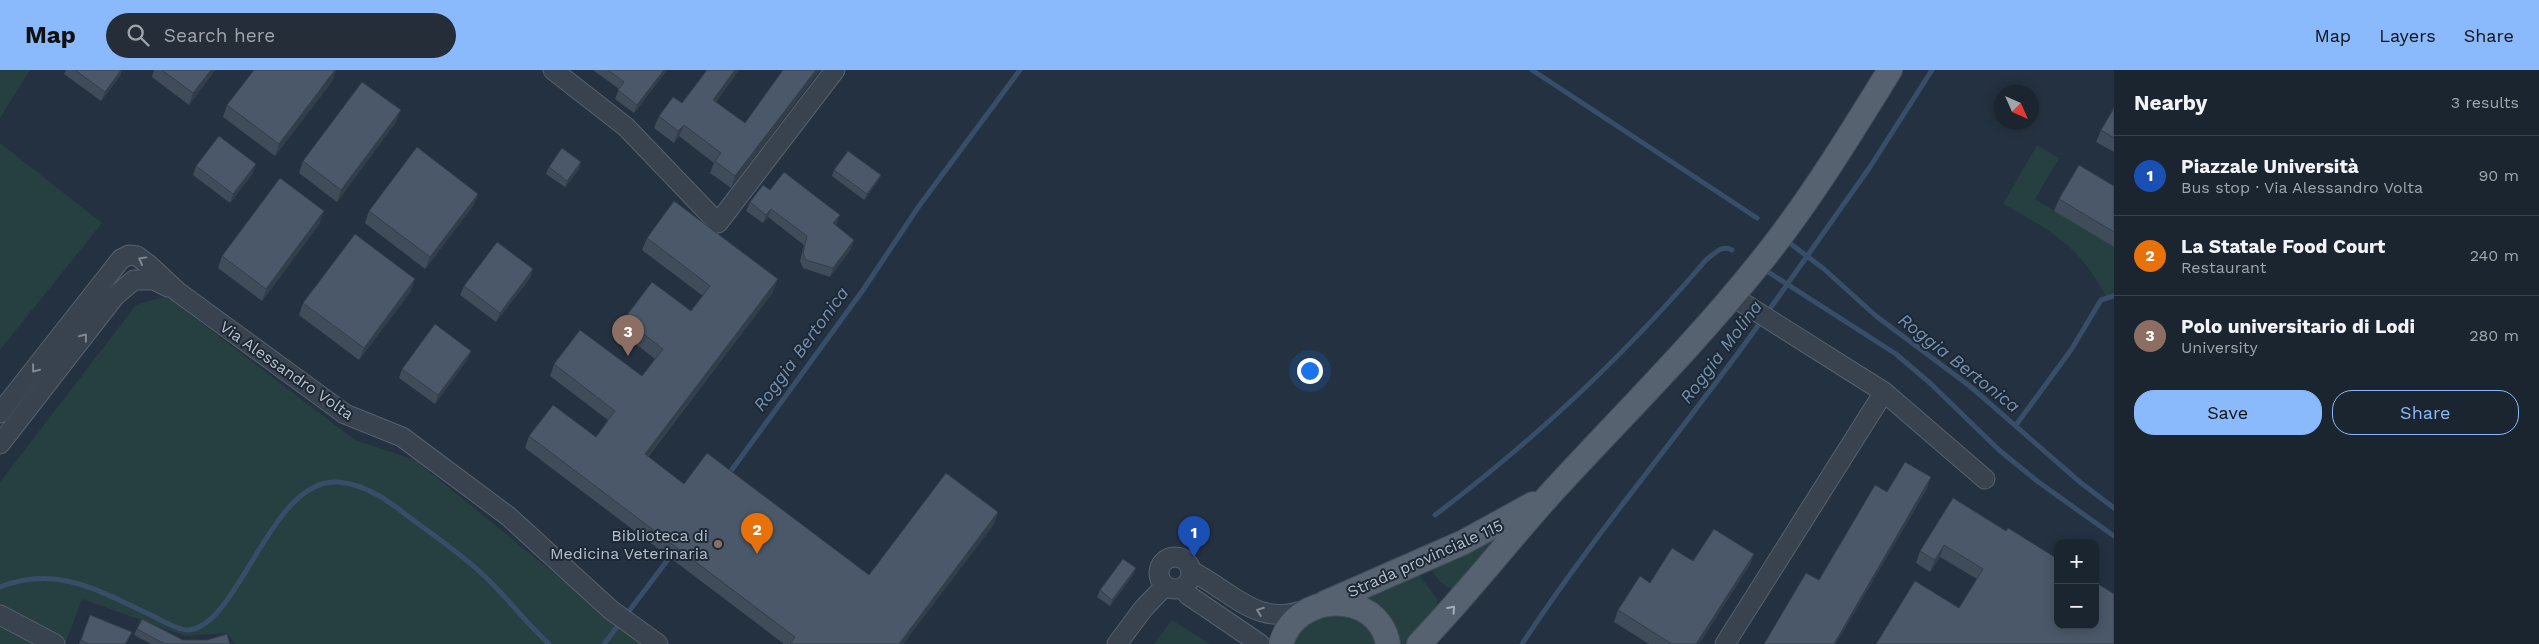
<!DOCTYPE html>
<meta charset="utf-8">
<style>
:root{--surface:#1b2530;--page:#242d38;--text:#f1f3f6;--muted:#a0a5ab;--line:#39424c;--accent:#8abafb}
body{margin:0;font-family:"Work Sans",sans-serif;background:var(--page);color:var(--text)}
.controls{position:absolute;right:15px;bottom:15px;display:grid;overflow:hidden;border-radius:10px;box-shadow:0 2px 12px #0003}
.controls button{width:45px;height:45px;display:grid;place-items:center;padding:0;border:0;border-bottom:1px solid var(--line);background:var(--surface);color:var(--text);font:25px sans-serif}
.compass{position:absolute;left:1994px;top:15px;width:45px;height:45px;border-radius:50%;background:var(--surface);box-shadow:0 2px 12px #0003;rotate:135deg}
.you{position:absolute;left:1309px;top:300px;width:18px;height:18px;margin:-12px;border:4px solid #fff;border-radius:50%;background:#1a73e8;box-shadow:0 0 0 8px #1a73e833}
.badge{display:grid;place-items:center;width:32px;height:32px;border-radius:50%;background:var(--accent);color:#fff;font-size:16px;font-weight:700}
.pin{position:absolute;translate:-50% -41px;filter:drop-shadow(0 1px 2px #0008)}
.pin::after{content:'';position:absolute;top:26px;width:18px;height:15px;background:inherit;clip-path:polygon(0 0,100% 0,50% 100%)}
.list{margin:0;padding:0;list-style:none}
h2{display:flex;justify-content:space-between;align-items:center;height:65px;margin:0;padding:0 20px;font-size:21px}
h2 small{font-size:16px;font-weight:400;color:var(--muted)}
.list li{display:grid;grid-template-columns:32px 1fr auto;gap:15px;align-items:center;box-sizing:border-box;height:80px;padding:0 20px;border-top:1px solid var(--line)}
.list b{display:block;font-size:19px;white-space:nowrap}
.list p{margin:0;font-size:16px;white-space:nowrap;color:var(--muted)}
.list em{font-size:16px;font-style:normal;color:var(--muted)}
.actions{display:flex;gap:10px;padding:15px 20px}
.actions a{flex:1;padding:11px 0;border:1px solid var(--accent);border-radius:20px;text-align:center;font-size:18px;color:var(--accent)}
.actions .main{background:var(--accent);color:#111}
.icon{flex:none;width:28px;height:28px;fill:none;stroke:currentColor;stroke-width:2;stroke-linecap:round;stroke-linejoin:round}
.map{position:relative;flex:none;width:2114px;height:574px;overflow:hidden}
header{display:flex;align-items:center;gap:30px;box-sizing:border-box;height:70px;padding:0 25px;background:var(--accent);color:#111}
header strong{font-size:24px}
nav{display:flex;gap:28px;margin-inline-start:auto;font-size:18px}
.search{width:350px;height:45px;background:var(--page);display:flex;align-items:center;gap:12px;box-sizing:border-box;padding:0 18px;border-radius:28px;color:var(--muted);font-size:19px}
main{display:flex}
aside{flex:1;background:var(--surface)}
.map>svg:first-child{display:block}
.green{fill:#263f41}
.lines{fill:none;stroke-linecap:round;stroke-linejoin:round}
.stream{stroke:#384e68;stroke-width:5}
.minor-casing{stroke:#56616e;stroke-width:21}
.major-casing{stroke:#424c59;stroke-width:26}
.minor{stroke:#394350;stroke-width:19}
.major{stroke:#576270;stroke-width:24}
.wall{fill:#404c5a}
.shaded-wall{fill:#343e4a}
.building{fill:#4a5869;stroke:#343e4a}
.oneway{stroke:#7d8794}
.oneway2{stroke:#a2acb9}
.education-dot{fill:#8d6e63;stroke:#1d2835;stroke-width:2}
.labels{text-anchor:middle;stroke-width:4;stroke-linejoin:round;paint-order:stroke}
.street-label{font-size:16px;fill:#b5becb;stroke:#1d2835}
.poi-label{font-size:16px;fill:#b5becb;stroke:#1d2835;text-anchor:end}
.water-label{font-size:18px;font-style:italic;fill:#7490ae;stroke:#1d2835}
</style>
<header>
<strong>Map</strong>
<div class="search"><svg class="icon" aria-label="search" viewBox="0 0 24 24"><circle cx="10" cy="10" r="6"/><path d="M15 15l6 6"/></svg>Search here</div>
<nav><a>Map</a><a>Layers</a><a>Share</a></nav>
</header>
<main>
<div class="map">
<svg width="2114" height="574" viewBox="0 0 2114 574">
<rect width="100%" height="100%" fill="#243140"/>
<g class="green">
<path d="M0,0H30L0,48Z"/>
<path d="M0,73L102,153L0,280Z"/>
<path d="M2037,75L2059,88L2035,129L2114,177V226L2106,227C2082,178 2049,159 2003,134Z"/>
<path d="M166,226L355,370L415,390L641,574H235L227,563L185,566L82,529L65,574H0V412L136,235Z"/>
<path d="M1511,459L1457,519C1444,518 1440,512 1432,501Z"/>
<path d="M1419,505L1437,529L1438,541L1413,574H1402L1388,546L1365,529Z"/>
<path d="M1351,545L1365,553L1379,574H1291L1297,563L1319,546Z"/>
<path d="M1172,550L1210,574H1154Z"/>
</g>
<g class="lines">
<g class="stream">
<path d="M1532,0L1757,148"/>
<path d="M1787,171L1824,199L1876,246L1971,317L2081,413L2114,438"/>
<path d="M1765,200L1896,284L1931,314L1999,380L2037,411L2114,466"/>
<path d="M1767,243L1870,97L1932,0"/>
<path d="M2016,355L2071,280L2101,230L2114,226"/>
<path d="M728,405L863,220L919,136L1020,0"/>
<path d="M1435,445C1536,369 1625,285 1706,190C1714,184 1722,174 1732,180"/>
<path d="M0,517C59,494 100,522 153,546C163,551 177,560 188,560C239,557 270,409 337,412C367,414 390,432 413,450C435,466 458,482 479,501C504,523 524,551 549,574"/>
<path d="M604,574L673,483"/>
<path d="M1522,574C1596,461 1684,360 1762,250"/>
</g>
<defs>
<g id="minor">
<path d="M553,0L626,57L718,153L835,0"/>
<path d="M1732,226L1884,322L1985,409"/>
<path d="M0,343L121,189L129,185L137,186L149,195L178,222L345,344L402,367L508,446L611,540L658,574"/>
<path d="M0,374L115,226L134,210H154L168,217"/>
<circle cx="1175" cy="503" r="16"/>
<path d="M1191,501C1232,521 1258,559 1307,539"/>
<path d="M1182,518L1188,525L1260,574"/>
<path d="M0,545L55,574"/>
<path d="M1117,574L1143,539L1165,516"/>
<path d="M1725,574L1884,322"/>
</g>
<g id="major">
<path d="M1325,533L1464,472L1533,434"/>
<path d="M1281,574C1295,521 1378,519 1388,574"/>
<path d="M1419,574C1466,525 1508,471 1553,421C1622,346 1695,274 1759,194C1808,134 1849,66 1890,0"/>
</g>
</defs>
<use href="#minor" class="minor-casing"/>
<use href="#major" class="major-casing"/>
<use href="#minor" class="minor"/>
<use href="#major" class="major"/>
</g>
<g class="wall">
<path d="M66,0H122L120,6L101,31L64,4Z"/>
<path d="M154,0H215L189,35L152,7Z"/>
<path d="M593,0H667L634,43L615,29L619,19Z"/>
<path d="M707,0H739L716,32L745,53L783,0H820L731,118L710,103L714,93L679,66L674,73L654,58L659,46L682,33Z"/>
<path d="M333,10L275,86L223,47L227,35Z"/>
<path d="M2114,38V82L2096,72L2101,60Z"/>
<path d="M396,52L337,132L299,103L303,91Z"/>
<path d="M196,96L253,103L230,133L193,105Z"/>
<path d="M549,97L579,99L565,117L546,104Z"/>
<path d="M834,100L881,105L878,111L864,130L832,106Z"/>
<path d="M2114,116V177L2054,141L2059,129Z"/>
<path d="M770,120L837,153L836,155L851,179L830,207L803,198L800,191L804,175L768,147L763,153L746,141L750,132Z"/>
<path d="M478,124L473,136L425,199L365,153L369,141Z"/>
<path d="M320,153L262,231L218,198L222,186Z"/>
<path d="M647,168L773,222L648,387L684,414L869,505L998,442L994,454L903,574H784L525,378L529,366L596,367L608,350L550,306L554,294L642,306L655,289L619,261L624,249L691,241L703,226L642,180Z"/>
<path d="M533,199L530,208L496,252L460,225L464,216Z"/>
<path d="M411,221L359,290L299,245L303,233Z"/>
<path d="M471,281L467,290L435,334L399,308L402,299Z"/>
<path d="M1953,428L2006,461L1977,509L1940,487L1930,502L1916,493L1920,481Z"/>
<path d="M1754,484L1749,496L1699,574H1649L1614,552L1618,540L1650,513L1693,491Z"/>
<path d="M1136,498L1133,505L1110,536L1097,527L1100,520Z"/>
<path d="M90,545L132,562L126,574H79Z"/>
<path d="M137,559L183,570L230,574H151L134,565Z"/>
</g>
<g class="shaded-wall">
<path d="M121,0H122L120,6L101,31L105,22Z"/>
<path d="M211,0H215L189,35L193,23Z"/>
<path d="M335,0H336L333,10L275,86L279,74Z"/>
<path d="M664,0H667L634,43L637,35Z"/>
<path d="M735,0H739L709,42L713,30Z"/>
<path d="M816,0H820L731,118L735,106Z"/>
<path d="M401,40L396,52L337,132L341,120Z"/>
<path d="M684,55L679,66L674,73L678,61Z"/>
<path d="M581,92L579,99L565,117L567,111Z"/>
<path d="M256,94L253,103L230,133L233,124Z"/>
<path d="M881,105L878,111L864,130L867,124Z"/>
<path d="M478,124L473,136L425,199L430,187Z"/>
<path d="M771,139L768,147L763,153L766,145Z"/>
<path d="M324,141L320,153L262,231L266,219Z"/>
<path d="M840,145L837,153L830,162L833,153Z"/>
<path d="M854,170L851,179L830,207L833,198Z"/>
<path d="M533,199L530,208L496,252L500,243Z"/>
<path d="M415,209L411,221L359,290L364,278Z"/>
<path d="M778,209L773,222L640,396L645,384Z"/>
<path d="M471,281L467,290L435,334L438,325Z"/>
<path d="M1931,407L1927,419L1836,574H1834Z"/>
<path d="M998,442L994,454L903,574H899Z"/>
<path d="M1944,475L1940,487L1930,502L1935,490Z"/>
<path d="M1754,484L1749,496L1699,574H1696Z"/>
<path d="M1136,498L1133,505L1110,536L1112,530Z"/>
</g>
<g class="building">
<path d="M75,0H121L105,22Z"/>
<path d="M162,0H211L193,23Z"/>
<path d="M254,0H335L279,74L227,35Z"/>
<path d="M608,0H664L637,35L618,20L624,12Z"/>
<path d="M707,0H735L713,30L745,53L783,0H816L735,106L715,91L721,83L684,55L678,61L659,46L673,27L682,33Z"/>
<path d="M362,12L401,40L341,120L303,91Z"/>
<path d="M2114,38V68L2101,60Z"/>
<path d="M219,66L256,94L233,124L196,96Z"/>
<path d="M417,77L478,124L430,187L369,141Z"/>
<path d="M562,78L581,92L567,111L549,97Z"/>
<path d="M848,81L881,105L867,124L834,100Z"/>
<path d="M2079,95L2114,116V162L2059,129Z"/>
<path d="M784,102L840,145L833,153L854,170L833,198L806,190L803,183L807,166L771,139L766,145L750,132L763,115L770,120Z"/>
<path d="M280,108L324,141L266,219L222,186Z"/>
<path d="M674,131L778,209L645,384L684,414L707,383L869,505L946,403L998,442L899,574H790L795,567L529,366L553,335L596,367L615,341L554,294L580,260L642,306L663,279L624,249L652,212L691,241L710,216L647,168Z"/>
<path d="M355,164L415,209L364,278L303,233Z"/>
<path d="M497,172L533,199L500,243L464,216Z"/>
<path d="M435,254L471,281L438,325L402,299Z"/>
<path d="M1905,392L1931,407L1834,574H1764L1806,503L1819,510L1875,415L1887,422Z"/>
<path d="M1953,428L2006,461L2008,458L2058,489V555H2095V512L2114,524V574H1876L1915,511L1959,538L1983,499L1944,475L1935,490L1920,481Z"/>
<path d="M1714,459L1754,484L1696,574H1672L1618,540L1640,506L1650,513L1672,478L1693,491Z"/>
<path d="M1123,489L1136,498L1112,530L1100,520Z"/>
<path d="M90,545L132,562L125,574H88L81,570Z"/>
<path d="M142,549L183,570H207L227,564L230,574H165L137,559Z"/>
</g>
<defs><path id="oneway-chevron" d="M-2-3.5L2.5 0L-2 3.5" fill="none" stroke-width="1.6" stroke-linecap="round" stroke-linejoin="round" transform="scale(1.25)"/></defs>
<g class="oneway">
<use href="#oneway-chevron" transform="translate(142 190) rotate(-151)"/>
<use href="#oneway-chevron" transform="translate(84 267) rotate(-52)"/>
<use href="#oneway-chevron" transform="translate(35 299) rotate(128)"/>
<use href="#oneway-chevron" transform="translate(1260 541) rotate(-159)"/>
</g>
<use class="oneway2" href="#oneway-chevron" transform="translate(1452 539) rotate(-48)"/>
<circle class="education-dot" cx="718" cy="474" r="5"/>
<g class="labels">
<g class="street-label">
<text transform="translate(287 300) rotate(35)" y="6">Via Alessandro Volta</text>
<text transform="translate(1425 488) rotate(-24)" y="6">Strada provinciale 115</text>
</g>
<g class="poi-label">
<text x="708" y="471">Biblioteca di<tspan x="708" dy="18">Medicina Veterinaria</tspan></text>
</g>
<g class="water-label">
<text transform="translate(801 279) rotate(-54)" y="6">Roggia Bertonica</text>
<text transform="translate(1721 282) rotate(-53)" y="6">Roggia Molina</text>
<text transform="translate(1959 293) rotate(38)" y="6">Roggia Bertonica</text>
</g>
</g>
</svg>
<div class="controls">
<button>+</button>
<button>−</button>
</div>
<svg class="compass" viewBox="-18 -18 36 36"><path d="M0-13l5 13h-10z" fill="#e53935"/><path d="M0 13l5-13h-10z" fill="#a0a5ab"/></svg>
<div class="you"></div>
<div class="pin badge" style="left:1194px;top:487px;background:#1a4fb4">1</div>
<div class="pin badge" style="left:757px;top:484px;background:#e8710a">2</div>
<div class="pin badge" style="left:628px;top:286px;background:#8d6e63">3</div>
</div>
<aside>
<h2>Nearby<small>3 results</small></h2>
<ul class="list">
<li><span class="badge" style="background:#1a4fb4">1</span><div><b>Piazzale Università</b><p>Bus stop · Via Alessandro Volta</p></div><em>90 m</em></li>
<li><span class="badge" style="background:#e8710a">2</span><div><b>La Statale Food Court</b><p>Restaurant</p></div><em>240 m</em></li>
<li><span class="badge" style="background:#8d6e63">3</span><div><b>Polo universitario di Lodi</b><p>University</p></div><em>280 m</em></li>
</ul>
<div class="actions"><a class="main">Save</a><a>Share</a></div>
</aside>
</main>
